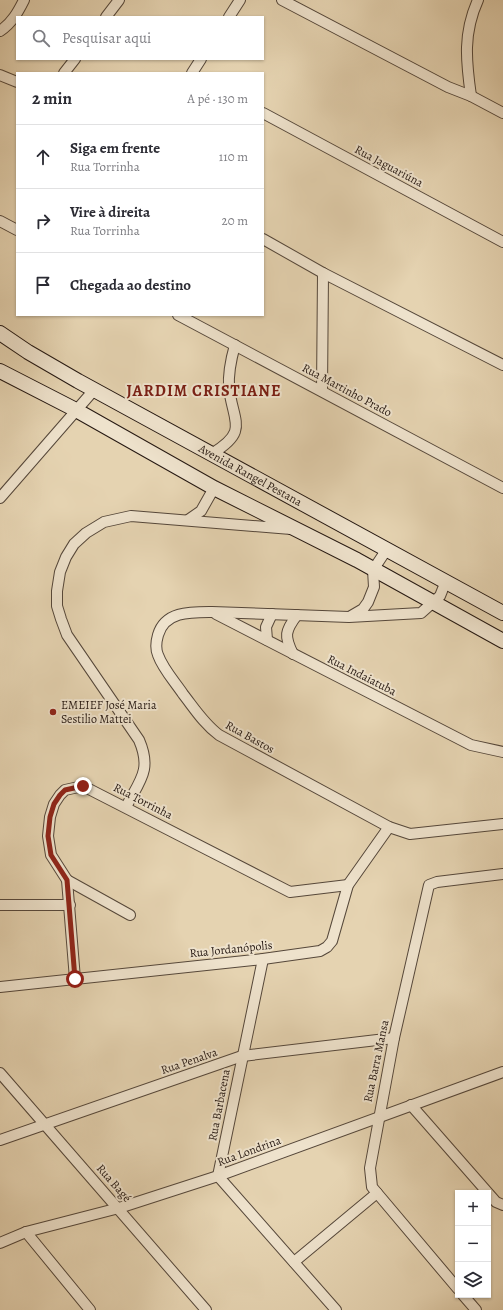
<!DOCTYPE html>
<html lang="pt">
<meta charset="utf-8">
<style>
:root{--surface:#fff;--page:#f7f7f7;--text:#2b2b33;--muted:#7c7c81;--line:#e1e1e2}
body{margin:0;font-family:Alegreya,serif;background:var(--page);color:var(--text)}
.controls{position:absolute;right:12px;bottom:12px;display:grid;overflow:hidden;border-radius:0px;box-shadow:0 1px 3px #0004}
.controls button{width:36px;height:36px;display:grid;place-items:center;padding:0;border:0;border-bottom:1px solid var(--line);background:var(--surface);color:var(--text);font:20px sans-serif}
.stop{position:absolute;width:12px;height:12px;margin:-9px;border:3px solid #8f2418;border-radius:50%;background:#fff}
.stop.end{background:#8f2418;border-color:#fff;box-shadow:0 1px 4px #0008}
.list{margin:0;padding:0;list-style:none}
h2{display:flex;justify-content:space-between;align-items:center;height:52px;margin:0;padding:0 16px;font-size:17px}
h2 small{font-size:13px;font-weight:400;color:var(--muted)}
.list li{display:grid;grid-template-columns:26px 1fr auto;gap:12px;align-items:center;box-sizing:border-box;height:64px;padding:0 16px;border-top:1px solid var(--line)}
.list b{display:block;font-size:15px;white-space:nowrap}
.list p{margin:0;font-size:13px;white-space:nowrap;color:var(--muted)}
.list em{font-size:13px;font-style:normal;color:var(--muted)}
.icon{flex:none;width:22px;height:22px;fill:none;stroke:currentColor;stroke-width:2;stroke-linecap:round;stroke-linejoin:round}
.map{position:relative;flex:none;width:503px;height:1310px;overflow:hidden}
.search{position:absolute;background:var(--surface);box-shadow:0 1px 3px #0004;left:16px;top:16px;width:248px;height:44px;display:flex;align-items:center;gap:10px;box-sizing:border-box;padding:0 14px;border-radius:0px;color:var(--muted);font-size:15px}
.panel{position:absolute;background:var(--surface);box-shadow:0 1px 3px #0004;left:16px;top:72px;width:248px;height:244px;border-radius:0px}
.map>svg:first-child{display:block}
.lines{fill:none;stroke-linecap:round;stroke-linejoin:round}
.street-casing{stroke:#55473a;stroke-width:12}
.secondary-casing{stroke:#251812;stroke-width:16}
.street{stroke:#eee2cc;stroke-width:10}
.secondary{stroke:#eee2cc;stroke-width:14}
.route{stroke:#8f2418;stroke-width:5}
.poi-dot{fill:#8f2418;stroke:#eee2cc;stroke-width:1.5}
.labels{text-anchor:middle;stroke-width:4;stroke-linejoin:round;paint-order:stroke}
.street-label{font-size:12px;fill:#251812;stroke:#eee2cc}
.poi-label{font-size:12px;fill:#251812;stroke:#eee2cc;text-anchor:start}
.district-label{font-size:16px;font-weight:bold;letter-spacing:1px;fill:#7a1f14;stroke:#eee2cc}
</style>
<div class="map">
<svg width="503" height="1310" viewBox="0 0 503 1310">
<rect width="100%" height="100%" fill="#e5d3b1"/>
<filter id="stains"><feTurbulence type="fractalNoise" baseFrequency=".005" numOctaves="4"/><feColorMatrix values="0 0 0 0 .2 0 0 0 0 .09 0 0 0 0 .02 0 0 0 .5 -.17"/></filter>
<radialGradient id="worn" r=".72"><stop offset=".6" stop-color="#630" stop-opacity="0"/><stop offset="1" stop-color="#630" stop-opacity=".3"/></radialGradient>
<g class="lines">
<defs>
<g id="street">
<path d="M282,0L448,87L471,96L503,113"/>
<path d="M106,17L119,0"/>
<path d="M229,17L240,0"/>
<path d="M0,31C12,23 18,12 24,0"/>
<path d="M64,73L75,59"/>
<path d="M192,73L201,59"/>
<path d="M0,75L17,82"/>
<path d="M471,96C466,61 463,33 478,0"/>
<path d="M263,113L503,242"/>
<path d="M0,221L17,230"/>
<path d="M263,239L323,273L503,365"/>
<path d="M178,315L503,488"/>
<path d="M322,391L323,273"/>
<path d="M213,453C249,431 233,422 229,388C228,373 231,359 235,345"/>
<path d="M0,498L94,390"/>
<path d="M188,520L201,511L214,488"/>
<path d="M446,581L440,596L421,613L349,617L212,612C191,612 165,611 158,635C156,642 155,648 158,655C163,669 175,682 183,694C194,708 204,724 219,735L389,827L410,834L503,824"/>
<path d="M216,614L471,745L503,752"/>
<path d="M351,616L363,609L368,602L374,587L373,570L387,549"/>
<path d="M267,640L266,627L272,614"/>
<path d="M293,654C284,636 285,631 297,615"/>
<path d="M126,807C140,780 152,770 139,740L67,635L61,619L57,606V591L60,572L66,557L74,544L86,533L104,522L131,516L291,529"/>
<path d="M67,880L130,915"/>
<path d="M0,905H70"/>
<path d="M263,959L218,1176L336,1310"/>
<path d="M75,979L67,880L51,855L48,836L50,817L54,804L60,795L65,790L83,786L290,892L348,885"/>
<path d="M0,987L263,959L320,951L327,947L332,941L348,885L389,827"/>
<path d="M0,1073L206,1310"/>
<path d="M411,1105L496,1202L503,1205"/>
<path d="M0,1140L242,1056L394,1038"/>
<path d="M26,1232L90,1310"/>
<path d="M0,1243L26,1232L119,1208L218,1176L503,1072"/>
<path d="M294,1262L377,1193"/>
<path d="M458,1289L372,1187L370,1168L394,1038L429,885L437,882L503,874"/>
<path d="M463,1295L476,1310"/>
</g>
<g id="secondary">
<path id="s1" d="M0,333L28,352L78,381L503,613"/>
<path d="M0,371L76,410L214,488L357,560L503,641"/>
</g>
</defs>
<use href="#street" class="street-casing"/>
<use href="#secondary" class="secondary-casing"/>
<use href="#street" class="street"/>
<use href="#secondary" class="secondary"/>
</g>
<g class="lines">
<path class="route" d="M75,979L67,880L51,855L48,836L50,817L54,804L60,795L65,790L83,786"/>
</g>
<circle class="poi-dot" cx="53" cy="712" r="4"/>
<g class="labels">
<g class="street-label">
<text transform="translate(389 166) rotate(28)" y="4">Rua Jaguariúna</text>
<text transform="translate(347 390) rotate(28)" y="4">Rua Martinho Prado</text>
<text dy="4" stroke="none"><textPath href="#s1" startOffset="288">Avenida Rangel Pestana</textPath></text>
<text transform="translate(362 675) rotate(27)" y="4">Rua Indaiatuba</text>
<text transform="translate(250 737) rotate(29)" y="4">Rua Bastos</text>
<text transform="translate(143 801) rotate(27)" y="4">Rua Torrinha</text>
<text transform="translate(231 949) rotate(-6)" y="4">Rua Jordanópolis</text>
<text transform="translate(189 1061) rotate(-19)" y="4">Rua Penalva</text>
<text transform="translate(376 1061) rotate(-78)" y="4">Rua Barra Mansa</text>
<text transform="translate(219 1105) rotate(-79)" y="4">Rua Barbacena</text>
<text transform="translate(249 1151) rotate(-20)" y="4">Rua Londrina</text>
<text transform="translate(114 1183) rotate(49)" y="4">Rua Bagé</text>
</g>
<g class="poi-label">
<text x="61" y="709">EMEIEF José Maria<tspan x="61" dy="14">Sestilio Mattei</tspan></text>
</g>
<g class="district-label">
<text x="204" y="396">JARDIM CRISTIANE</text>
</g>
</g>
<rect width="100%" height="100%" filter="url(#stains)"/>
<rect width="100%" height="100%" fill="url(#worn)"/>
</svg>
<div class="controls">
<button>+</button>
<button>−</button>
<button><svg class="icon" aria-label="layers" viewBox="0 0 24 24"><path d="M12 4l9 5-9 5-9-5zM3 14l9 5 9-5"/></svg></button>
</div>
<div class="stop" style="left:75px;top:979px"></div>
<div class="stop end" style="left:83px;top:786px"></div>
<div class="search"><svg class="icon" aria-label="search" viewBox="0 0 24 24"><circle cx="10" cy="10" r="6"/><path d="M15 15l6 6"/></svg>Pesquisar aqui</div>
<section class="panel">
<h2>2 min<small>A pé · 130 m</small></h2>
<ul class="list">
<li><svg class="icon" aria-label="ahead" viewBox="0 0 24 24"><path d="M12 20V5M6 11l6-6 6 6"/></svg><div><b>Siga em frente</b><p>Rua Torrinha</p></div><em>110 m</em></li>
<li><svg class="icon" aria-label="right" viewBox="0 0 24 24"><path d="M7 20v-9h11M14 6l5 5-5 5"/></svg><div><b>Vire à direita</b><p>Rua Torrinha</p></div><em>20 m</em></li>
<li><svg class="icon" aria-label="arrive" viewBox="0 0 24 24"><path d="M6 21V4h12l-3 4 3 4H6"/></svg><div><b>Chegada ao destino</b></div></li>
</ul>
</section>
</div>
